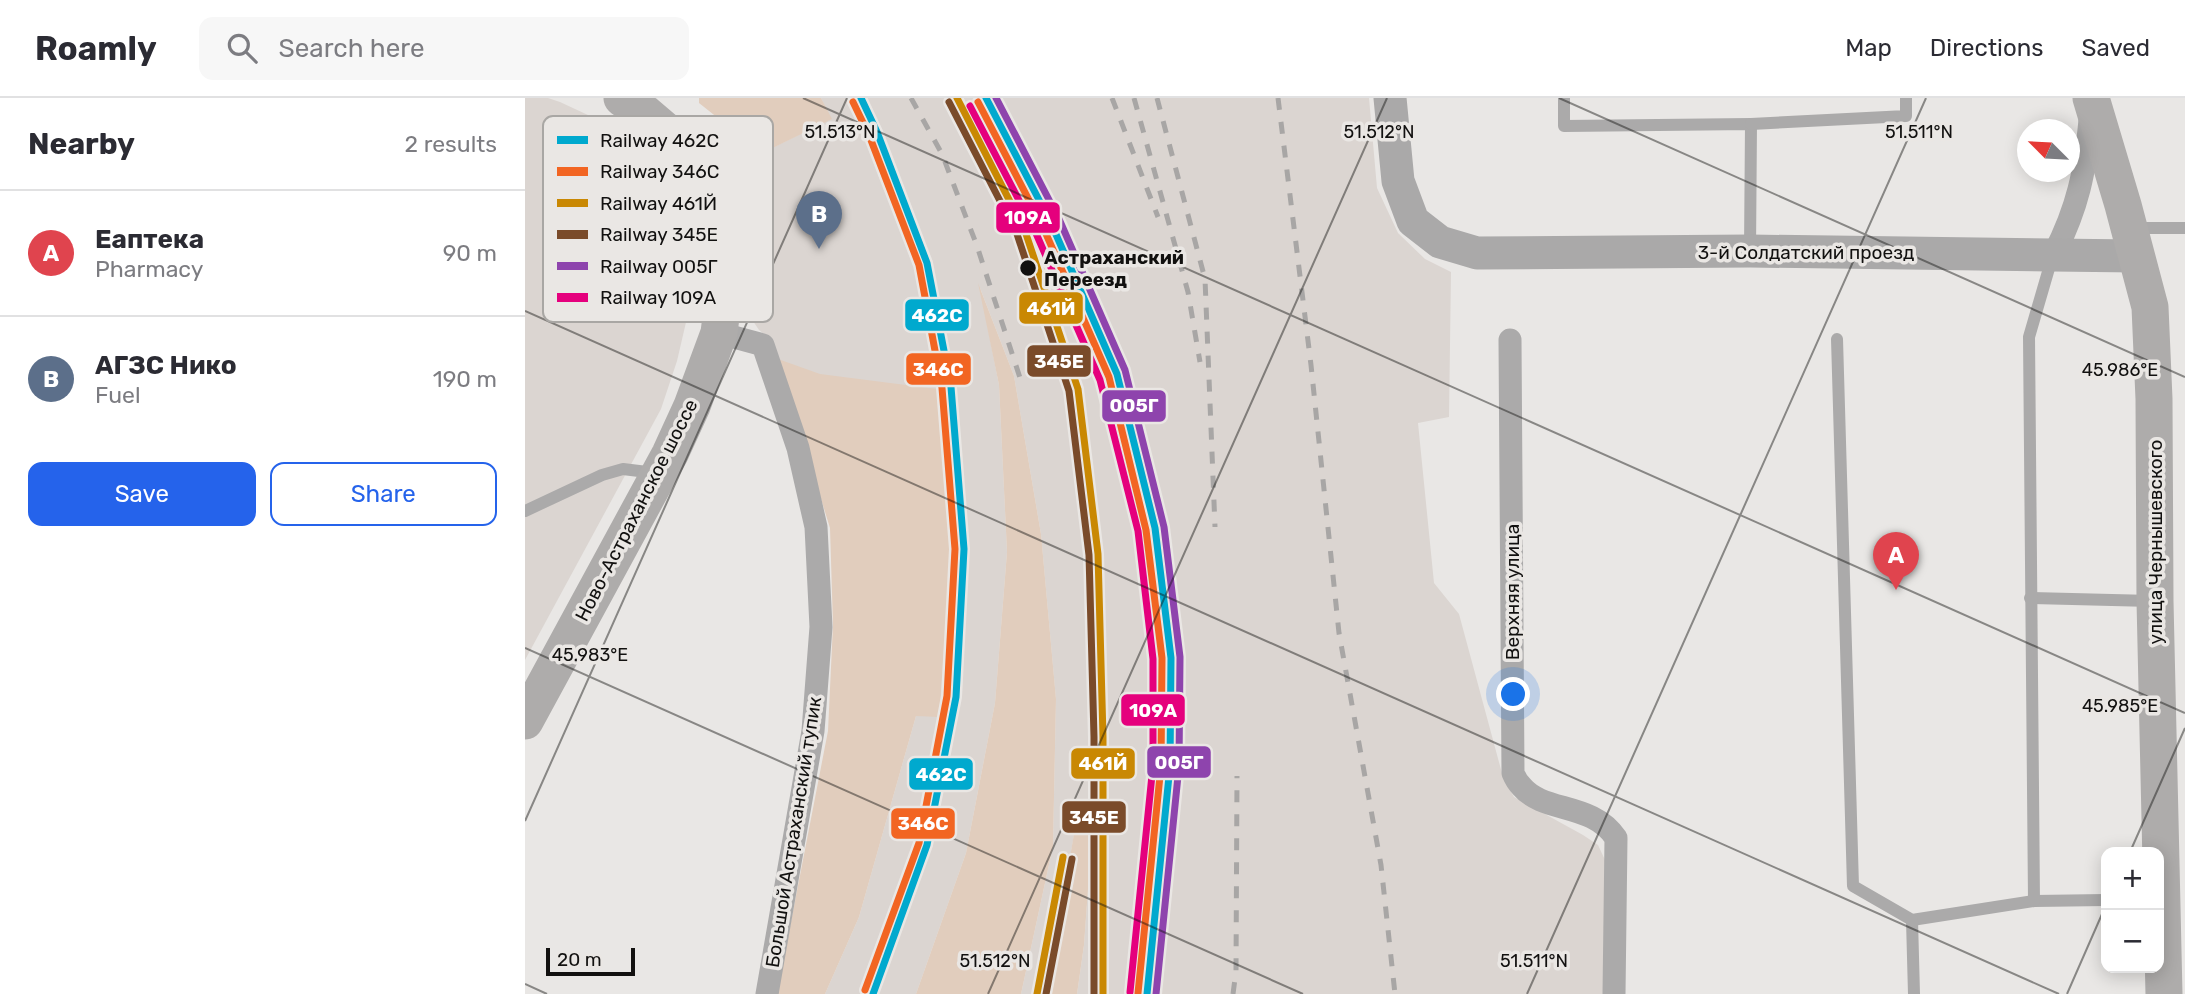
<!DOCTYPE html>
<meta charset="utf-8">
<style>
:root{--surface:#fff;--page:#f7f7f7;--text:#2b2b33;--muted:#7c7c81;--line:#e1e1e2;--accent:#2563eb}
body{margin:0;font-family:Rubik,sans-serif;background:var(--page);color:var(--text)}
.controls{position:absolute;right:21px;bottom:21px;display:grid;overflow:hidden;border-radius:14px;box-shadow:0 4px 18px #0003}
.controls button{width:63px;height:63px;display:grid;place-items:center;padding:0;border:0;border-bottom:2px solid var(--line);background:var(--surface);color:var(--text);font:35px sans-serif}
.compass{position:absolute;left:1492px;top:21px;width:63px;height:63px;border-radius:50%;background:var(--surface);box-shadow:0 4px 18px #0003;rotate:294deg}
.scale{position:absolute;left:21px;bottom:18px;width:89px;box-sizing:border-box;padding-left:7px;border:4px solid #121110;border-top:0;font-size:19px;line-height:24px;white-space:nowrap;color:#121110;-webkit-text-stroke:5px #eae7e4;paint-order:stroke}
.you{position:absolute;left:989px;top:597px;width:24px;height:24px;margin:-18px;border:5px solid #fff;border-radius:50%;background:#1a73e8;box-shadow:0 0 0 10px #1a73e833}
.badge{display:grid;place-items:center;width:46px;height:46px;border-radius:50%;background:var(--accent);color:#fff;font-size:23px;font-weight:700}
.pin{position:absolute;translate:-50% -58px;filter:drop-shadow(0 2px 4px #0008)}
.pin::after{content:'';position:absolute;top:37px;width:24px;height:21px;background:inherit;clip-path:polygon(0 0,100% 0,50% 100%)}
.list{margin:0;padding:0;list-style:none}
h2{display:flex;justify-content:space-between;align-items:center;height:91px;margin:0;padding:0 28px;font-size:30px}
h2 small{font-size:23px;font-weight:400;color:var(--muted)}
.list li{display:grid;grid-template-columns:46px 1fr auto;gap:21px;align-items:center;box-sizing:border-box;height:126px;padding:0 28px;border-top:2px solid var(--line)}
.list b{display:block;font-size:26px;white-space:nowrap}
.list p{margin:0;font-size:23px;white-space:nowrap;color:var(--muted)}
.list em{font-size:23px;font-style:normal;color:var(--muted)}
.actions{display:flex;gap:14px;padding:21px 28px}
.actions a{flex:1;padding:16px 0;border:2px solid var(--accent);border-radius:14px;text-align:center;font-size:24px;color:var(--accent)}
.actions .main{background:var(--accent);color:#fff}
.icon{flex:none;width:38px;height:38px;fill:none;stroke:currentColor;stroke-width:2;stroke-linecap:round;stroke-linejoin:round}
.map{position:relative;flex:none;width:1660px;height:896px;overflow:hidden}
header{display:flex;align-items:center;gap:42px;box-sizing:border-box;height:98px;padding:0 35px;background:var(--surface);border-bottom:2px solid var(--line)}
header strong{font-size:33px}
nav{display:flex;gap:38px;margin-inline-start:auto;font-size:24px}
.search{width:490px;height:63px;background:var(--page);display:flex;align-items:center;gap:18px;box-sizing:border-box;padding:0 24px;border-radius:14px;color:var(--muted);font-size:26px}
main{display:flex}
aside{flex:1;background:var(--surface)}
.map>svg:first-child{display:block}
.built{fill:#dbd5d1}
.green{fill:#e1cdbd}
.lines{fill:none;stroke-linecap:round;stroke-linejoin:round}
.service{stroke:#abaaaa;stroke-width:12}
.minor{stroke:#abaaaa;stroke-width:23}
.secondary{stroke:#aaa9a9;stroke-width:33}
.primary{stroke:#aeacab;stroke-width:37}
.rail{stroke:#a8a6a5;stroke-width:5;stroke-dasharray:12 12;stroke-linecap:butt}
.rail-1-casing{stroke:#eae7e4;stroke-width:12}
.rail-2-casing{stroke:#eae7e4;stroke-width:12}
.rail-3-casing{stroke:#eae7e4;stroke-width:12}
.rail-4-casing{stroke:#eae7e4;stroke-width:12}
.rail-5-casing{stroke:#eae7e4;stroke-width:12}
.rail-6-casing{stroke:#eae7e4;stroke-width:12}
.rail-1{stroke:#00a9ce;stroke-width:7}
.rail-2{stroke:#f26522;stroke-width:7}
.rail-3{stroke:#c98803;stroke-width:7}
.rail-4{stroke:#7a4b2a;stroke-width:7}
.rail-5{stroke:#8e44ad;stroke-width:7}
.rail-6{stroke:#e5007d;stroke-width:7}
.ticks{fill:none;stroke:#121110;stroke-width:2;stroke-opacity:0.45}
.stop-dot{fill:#121110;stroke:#eae7e4;stroke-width:2.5}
.labels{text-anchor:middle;stroke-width:7;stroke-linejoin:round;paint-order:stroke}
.street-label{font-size:19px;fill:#121110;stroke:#eae7e4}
.stop-label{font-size:19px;font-weight:bold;fill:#121110;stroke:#eae7e4;text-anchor:start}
.key{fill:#eae7e4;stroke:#a9a7a4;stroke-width:2}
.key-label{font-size:19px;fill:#121110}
.ticks-label{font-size:18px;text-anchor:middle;fill:#121110;stroke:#eae7e4;stroke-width:7;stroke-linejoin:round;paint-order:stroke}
.line-badge{stroke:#eae7e4;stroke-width:2.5}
.badge-label{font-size:19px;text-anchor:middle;font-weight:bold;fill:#fff}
</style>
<header>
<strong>Roamly</strong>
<div class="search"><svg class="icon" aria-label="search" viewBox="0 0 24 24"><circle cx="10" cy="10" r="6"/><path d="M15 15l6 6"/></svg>Search here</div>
<nav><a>Map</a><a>Directions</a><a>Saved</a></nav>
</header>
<main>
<aside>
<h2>Nearby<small>2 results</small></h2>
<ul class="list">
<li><span class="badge" style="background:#e0444e">A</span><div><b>Еаптека</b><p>Pharmacy</p></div><em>90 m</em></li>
<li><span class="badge" style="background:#5c6f8a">B</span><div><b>АГЗС Нико</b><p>Fuel</p></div><em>190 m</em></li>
</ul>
<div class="actions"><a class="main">Save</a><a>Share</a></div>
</aside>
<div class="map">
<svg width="1660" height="896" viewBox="0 0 1660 896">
<rect width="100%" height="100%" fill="#e9e7e5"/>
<g class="built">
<path d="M0,0H23L35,4L78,24L108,48L132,79L151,118L164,162L165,207L152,263L136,311L0,562Z"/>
<path d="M296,0H844L852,90L873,135L900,161L926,174L924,319L893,325L909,485L934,516L978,679L989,699L1058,737L1073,747L1080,762L1078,896H552L559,847L567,735L549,737L521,896H496L528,748L531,601L516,436L489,278L455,190L474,287L482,454L470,605L441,755L391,896H300L334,819L391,618L253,261L243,239L234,232L226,220L235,180L237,128L232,85L225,61L306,21Z"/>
</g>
<g class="green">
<path d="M174,0H296L307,21L225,61L203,28L174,5Z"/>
<path d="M453,185L489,278L516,436L531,601L528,748L496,896H391L441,755L470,605L482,454L474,287Z"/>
<path d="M253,261L295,276L412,291L426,455L414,619L391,618L334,819L300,896H252L303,633L308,527L305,430Z"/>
<path d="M567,735L559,847L552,896H521L549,736Z"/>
</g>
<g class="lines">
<g class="service">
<path d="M1039,0V28L1226,26L1225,153"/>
<path d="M1226,26L1381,18V0"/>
<path d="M1608,130H1660"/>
<path d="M1312,241L1328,788L1387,822L1509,803L1581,802"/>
<path d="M0,413L77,377L98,371L130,375"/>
<path d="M1505,500L1627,503"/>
<path d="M1509,803L1504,239L1527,160"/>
<path d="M1387,822L1389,896"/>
</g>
<g class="minor">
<path d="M1529,156C1553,109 1560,74 1565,22"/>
<path d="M194,235L238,247L273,350L291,429L296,529L288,633L242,896"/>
<path d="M985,242L988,675C990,680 993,685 997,689C1019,715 1067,704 1091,740L1089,896"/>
</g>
<path class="secondary" d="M865,0L873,83L888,123L915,144L952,155L1225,153L1611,158"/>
<g class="primary">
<path d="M1566,0L1598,107L1625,209L1629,301L1630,503L1639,896"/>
<path d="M0,623L145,356L167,308L194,235L202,169L191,110L184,92L148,39L121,16L97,0"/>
</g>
<g class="rail">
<path d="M386,0L417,56L452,148L497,286"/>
<path d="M587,0L633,119"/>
<path d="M609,0L663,194L675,264"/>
<path d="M632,0L680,181L690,429"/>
<path d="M753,0L786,267L814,535L856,767L870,896"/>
<path d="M708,896L711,873L712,678"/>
</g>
<defs>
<g id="rail-1">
<path d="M336,0L352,34L402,165L426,289L439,451L431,599L402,747L348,896"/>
<path d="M461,0L526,125L592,276L630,430L646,560L645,668L622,896"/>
</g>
<g id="rail-2">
<path d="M328,4L344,37L394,167L417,290L430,451L422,598L394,745L340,892"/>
<path d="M453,4L518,129L584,279L621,432L637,560L636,668L613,895"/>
</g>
<g id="rail-3">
<path d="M432,0L500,133L553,291L573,456L578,639V896"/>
<path d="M512,896L538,759"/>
</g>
<g id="rail-4">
<path d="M424,4L492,136L544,293L564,457L569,639V896"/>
<path d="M521,896L547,761"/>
</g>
<path id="rail-5" d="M471,0L534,121L600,272L639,429L655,559L654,668L631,896"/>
<path id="rail-6" d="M445,8L510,133L575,282L613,433L628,561V667L605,894"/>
</defs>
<use href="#rail-1" class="rail-1-casing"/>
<use href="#rail-2" class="rail-2-casing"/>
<use href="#rail-3" class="rail-3-casing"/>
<use href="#rail-4" class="rail-4-casing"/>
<use href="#rail-5" class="rail-5-casing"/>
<use href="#rail-6" class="rail-6-casing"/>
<use href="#rail-1" class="rail-1"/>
<use href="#rail-2" class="rail-2"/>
<use href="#rail-3" class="rail-3"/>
<use href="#rail-4" class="rail-4"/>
<use href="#rail-5" class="rail-5"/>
<use href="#rail-6" class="rail-6"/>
</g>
<path class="ticks" d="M278,0L1660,615M1034,0L1660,279M0,213L1534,896M0,550L778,896M0,723L322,0M1605,754L1660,630M0,886L22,896M463,896L862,0M1002,896L1401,0M1542,896L1581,807"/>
<circle class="stop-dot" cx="503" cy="170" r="9"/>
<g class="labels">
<g class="street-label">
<text x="1281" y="161">3-й Солдатский проезд</text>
<text transform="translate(111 412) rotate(-63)" y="7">Ново-Астраханское шоссе</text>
<text transform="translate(1630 444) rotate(-90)" y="7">улица Чернышевского</text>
<text transform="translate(987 494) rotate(-90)" y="7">Верхняя улица</text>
<text transform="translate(268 734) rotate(-81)" y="7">Большой Астраханский тупик</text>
</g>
<g class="stop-label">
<text x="519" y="166">Астраханский<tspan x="519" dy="22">Переезд</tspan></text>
</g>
</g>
<rect x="18" y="18" width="230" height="206" rx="10" class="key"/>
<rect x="32" y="38" width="31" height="8" fill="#00a9ce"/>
<rect x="32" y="69" width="31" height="9" fill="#f26522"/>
<rect x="32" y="101" width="31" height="8" fill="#c98803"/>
<rect x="32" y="132" width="31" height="9" fill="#7a4b2a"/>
<rect x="32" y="164" width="31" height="8" fill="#8e44ad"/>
<rect x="32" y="195" width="31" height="9" fill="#e5007d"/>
<g class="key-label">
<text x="75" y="49">Railway 462С</text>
<text x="75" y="80">Railway 346С</text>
<text x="75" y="112">Railway 461Й</text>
<text x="75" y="143">Railway 345Е</text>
<text x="75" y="175">Railway 005Г</text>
<text x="75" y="206">Railway 109А</text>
</g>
<g class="ticks-label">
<text x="315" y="40">51.513°N</text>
<text x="854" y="40">51.512°N</text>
<text x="1394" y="40">51.511°N</text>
<text x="1595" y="278">45.986°E</text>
<text x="65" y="563">45.983°E</text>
<text x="1595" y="614">45.985°E</text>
<text x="470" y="869">51.512°N</text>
<text x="1009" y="869">51.511°N</text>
</g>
<g class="line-badge">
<rect x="470" y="103" width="66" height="33" rx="7" fill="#e5007d"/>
<rect x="493" y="193" width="66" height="34" rx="7" fill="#c98803"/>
<rect x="379" y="200" width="66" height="34" rx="7" fill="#00a9ce"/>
<rect x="501" y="246" width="66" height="34" rx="7" fill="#7a4b2a"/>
<rect x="380" y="254" width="67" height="34" rx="7" fill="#f26522"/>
<rect x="576" y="291" width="66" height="34" rx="7" fill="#8e44ad"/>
<rect x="595" y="595" width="66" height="34" rx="7" fill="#e5007d"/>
<rect x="621" y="647" width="66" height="34" rx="7" fill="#8e44ad"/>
<rect x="545" y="649" width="66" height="33" rx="7" fill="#c98803"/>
<rect x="383" y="659" width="66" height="34" rx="7" fill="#00a9ce"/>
<rect x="536" y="702" width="66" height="34" rx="7" fill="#7a4b2a"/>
<rect x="365" y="709" width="66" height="33" rx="7" fill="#f26522"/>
</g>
<g class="badge-label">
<text x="503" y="126">109А</text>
<text x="526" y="217">461Й</text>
<text x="412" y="224">462С</text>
<text x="534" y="270">345Е</text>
<text x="413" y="278">346С</text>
<text x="609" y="314">005Г</text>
<text x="628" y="619">109А</text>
<text x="654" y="671">005Г</text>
<text x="578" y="672">461Й</text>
<text x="416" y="683">462С</text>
<text x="569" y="726">345Е</text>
<text x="398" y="732">346С</text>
</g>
</svg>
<div class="controls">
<button>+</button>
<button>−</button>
</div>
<svg class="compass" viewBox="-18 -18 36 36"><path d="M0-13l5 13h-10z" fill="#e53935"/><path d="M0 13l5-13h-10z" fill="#7c7c81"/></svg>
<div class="scale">20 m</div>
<div class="you"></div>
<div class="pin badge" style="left:1371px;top:492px;background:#e0444e">A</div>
<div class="pin badge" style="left:294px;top:151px;background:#5c6f8a">B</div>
</div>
</main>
